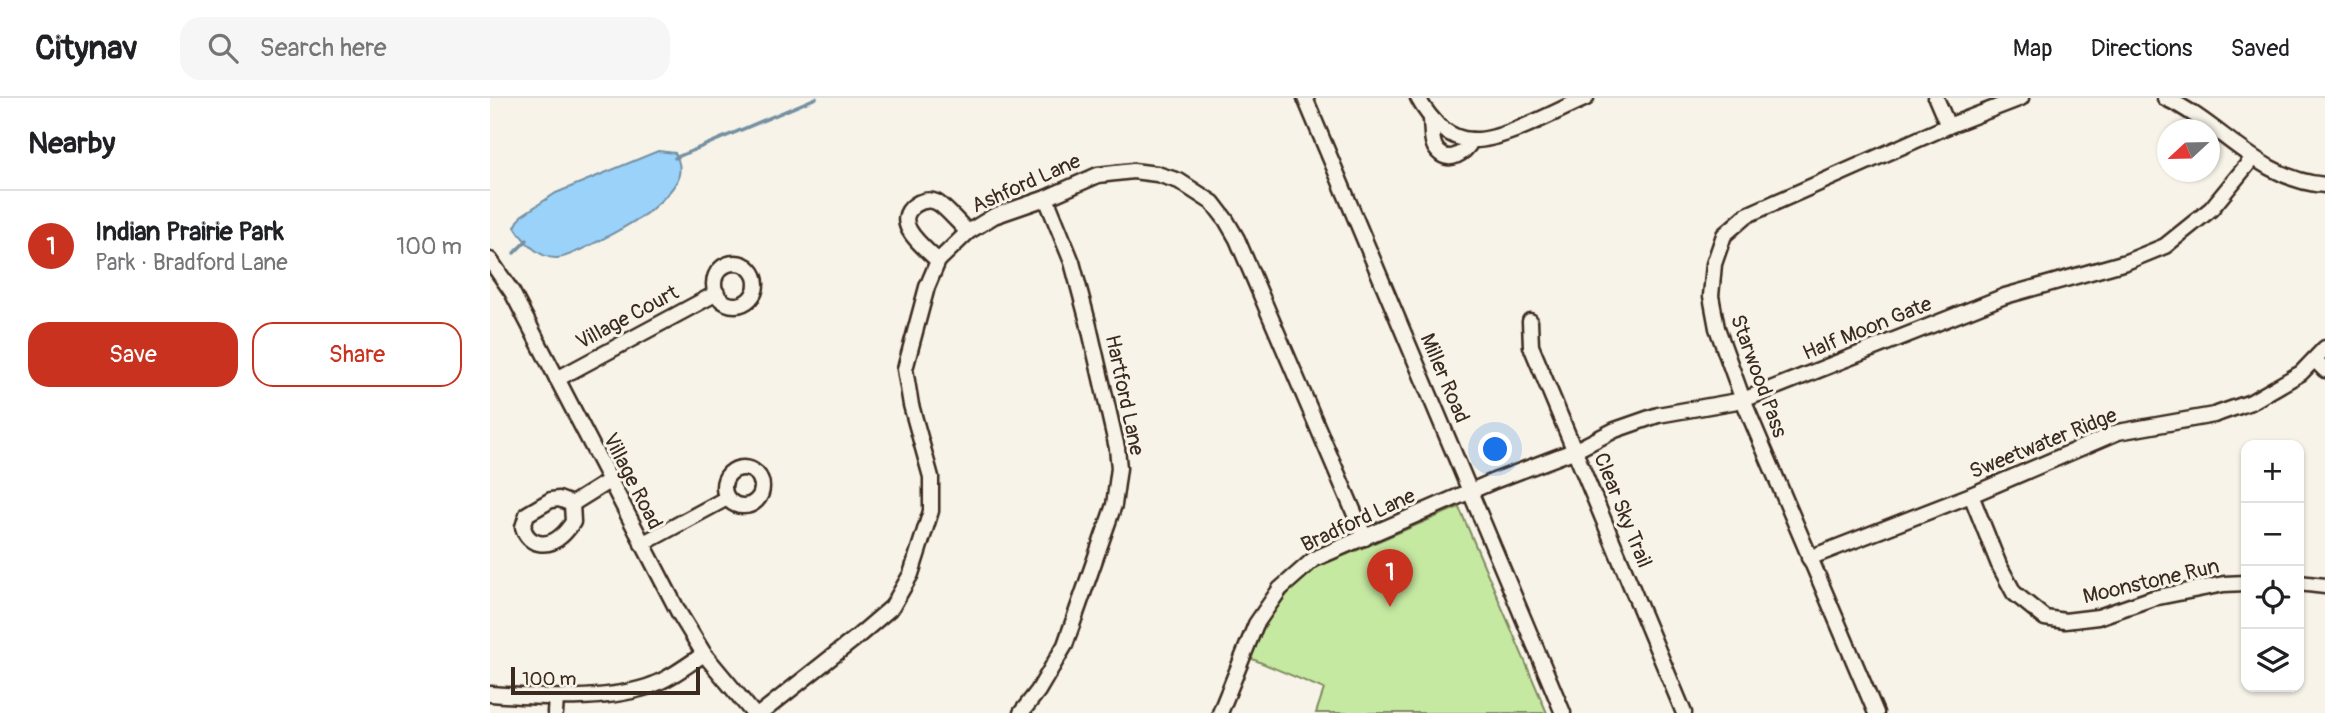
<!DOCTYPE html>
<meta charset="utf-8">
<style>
:root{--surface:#fff;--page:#f6f6f6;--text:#202124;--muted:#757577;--line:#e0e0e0;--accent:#c8321e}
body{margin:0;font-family:Pangolin,sans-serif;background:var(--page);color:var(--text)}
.controls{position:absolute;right:21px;bottom:21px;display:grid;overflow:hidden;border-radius:14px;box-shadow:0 2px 5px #0004}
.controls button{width:63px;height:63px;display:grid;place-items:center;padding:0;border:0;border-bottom:2px solid var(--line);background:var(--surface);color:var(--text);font:35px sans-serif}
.compass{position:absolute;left:1667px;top:21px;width:63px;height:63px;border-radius:50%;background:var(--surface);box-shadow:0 2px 5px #0004;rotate:248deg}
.scale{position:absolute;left:21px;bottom:18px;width:189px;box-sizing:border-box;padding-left:7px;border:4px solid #3b2a1e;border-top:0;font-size:19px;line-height:24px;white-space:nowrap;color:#3b2a1e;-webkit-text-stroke:5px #f7f3e8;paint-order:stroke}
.you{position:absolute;left:1006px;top:352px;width:24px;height:24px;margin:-18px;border:5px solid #fff;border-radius:50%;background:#1a73e8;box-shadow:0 0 0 10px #1a73e833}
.badge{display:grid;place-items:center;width:46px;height:46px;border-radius:50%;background:var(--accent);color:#fff;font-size:23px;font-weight:700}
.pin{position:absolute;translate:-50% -58px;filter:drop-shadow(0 2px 4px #0008)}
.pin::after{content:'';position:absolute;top:37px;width:24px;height:21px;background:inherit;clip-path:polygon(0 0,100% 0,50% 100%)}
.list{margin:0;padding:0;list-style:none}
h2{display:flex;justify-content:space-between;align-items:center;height:91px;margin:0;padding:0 28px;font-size:30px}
h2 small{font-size:23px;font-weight:400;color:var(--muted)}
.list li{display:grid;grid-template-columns:46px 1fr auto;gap:21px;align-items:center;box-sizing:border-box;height:112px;padding:0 28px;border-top:2px solid var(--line)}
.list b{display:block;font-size:26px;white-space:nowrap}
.list p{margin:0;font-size:23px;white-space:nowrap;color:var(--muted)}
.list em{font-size:23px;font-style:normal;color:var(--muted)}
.actions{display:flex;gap:14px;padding:21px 28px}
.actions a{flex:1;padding:16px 0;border:2px solid var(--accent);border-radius:21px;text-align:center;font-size:24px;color:var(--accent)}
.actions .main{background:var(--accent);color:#fff}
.icon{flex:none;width:38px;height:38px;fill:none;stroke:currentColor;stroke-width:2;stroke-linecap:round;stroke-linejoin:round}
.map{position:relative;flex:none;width:1835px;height:615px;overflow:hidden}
header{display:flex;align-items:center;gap:42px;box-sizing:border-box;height:98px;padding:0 35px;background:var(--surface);border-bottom:2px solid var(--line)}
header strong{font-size:33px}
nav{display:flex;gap:38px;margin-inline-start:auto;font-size:24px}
.search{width:490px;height:63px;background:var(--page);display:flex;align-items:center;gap:18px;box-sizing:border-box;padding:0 24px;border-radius:21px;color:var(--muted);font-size:26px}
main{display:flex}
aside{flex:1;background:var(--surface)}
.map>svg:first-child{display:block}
.green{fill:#c6e9a2;stroke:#808a60;stroke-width:2}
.water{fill:#9ad2fa;stroke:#748fa2;stroke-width:2}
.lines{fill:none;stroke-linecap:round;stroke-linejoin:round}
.stream{stroke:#748fa2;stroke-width:3.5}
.minor-casing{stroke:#3b2a1e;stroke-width:19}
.minor{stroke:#f7f3e8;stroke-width:14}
.labels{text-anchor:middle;stroke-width:6;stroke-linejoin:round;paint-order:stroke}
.street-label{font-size:21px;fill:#3b2a1e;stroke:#f7f3e8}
</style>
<header>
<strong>Citynav</strong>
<div class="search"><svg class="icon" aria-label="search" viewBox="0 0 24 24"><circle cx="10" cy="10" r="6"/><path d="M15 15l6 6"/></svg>Search here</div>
<nav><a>Map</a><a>Directions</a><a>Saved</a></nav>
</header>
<main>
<aside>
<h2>Nearby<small></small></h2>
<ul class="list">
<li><span class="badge">1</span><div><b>Indian Prairie Park</b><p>Park · Bradford Lane</p></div><em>100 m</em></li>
</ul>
<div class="actions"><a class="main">Save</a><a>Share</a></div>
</aside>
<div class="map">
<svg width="1835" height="615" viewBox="0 0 1835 615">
<rect width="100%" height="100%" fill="#f7f3e8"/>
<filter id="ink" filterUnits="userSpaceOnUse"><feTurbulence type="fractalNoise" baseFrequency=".0143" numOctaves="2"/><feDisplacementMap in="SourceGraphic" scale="14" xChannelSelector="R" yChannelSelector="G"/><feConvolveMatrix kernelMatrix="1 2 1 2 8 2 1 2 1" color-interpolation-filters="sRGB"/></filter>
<g filter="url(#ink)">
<path class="green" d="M969,409L1057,615H826L834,591L760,560L776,524L799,494L825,470Z"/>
<path class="water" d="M168,53L185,55C190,64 191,71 188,81C184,90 171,103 163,110C150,122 83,159 67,160C49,161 33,142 25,129L31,118L66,95Z"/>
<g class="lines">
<g class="stream">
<path d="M185,60L326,0"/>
<path d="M24,155L37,142"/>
</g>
<defs>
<g id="minor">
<path d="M815,0L1073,615"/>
<path d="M928,0C939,20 957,41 982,42C1011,44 1068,12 1096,0"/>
<path d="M1446,0L1458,28"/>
<path d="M1675,0C1732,26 1769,82 1835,87"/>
<path d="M941,22C942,30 941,44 946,51C958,68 975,55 982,42"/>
<path d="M0,162L22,194L189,515L214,556L263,615"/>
<path d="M448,163C435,150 400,125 425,107C431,103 439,101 446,104C455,108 470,127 478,134"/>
<circle cx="245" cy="186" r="21"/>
<path d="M1040,223L1041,248L1194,615"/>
<path d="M1825,262L1835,272"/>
<path d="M67,281L227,195"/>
<circle cx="253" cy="389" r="19"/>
<path d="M1481,397L1509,467L1524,495L1555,520L1575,523L1608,519L1663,500L1734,486L1756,485"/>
<path d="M69,401L82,406L83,424C80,428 76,434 71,438C58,450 38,448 33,429L37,416L61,402Z"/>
<path d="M82,406L119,383"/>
<path d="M152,446L237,400"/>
<path d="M1319,460L1481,397L1628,334L1724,317L1761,304L1811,275L1835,250"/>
<path d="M1809,485L1835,488"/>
<path d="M0,596C50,599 109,604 157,589C178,582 196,568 214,556"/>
<path d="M65,615L66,600"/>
<path d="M271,615L367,539L402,509L421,476L441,413V379L421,307L415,271L437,189L448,163L478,134L504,118L556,100L608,77L643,73L667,76L689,83L723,105L736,122L747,141L875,440"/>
<path d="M531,615L548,593L575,547L624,407L629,370L627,350L598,224L582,164L556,100"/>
<path d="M730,615L766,526L790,491L824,461L1004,383L1086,352L1125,332L1168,317L1253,302L1515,198L1636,164L1675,148L1721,111L1762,61"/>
<path d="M1386,615L1253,302L1227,230L1221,198L1224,166L1234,137L1257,117L1458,28L1531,0"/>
</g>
</defs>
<use href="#minor" class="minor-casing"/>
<use href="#minor" class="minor"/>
</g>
</g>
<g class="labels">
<g class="street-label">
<text transform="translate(536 85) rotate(-24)" y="7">Ashford Lane</text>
<text transform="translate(137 219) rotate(-28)" y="7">Village Court</text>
<text transform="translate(1377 230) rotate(-22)" y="7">Half Moon Gate</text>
<text transform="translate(1269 278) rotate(70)" y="7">Starwood Pass</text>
<text transform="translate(955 280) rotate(67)" y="7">Miller Road</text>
<text transform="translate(635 297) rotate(78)" y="7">Hartford Lane</text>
<text transform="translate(1553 345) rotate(-22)" y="7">Sweetwater Ridge</text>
<text transform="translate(143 383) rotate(63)" y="7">Village Road</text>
<text transform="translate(1133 412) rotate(68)" y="7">Clear Sky Trail</text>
<text transform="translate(868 422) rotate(-25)" y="7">Bradford Lane</text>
<text transform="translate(1661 483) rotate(-13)" y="7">Moonstone Run</text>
</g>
</g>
</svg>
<div class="controls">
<button>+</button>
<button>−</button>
<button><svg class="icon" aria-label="locate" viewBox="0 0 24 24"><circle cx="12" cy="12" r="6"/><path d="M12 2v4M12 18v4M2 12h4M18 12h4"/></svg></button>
<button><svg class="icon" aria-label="layers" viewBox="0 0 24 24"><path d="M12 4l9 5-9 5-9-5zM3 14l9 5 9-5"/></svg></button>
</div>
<svg class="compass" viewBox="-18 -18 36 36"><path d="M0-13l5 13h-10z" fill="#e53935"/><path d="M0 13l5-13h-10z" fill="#757577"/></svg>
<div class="scale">100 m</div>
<div class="you"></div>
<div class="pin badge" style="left:900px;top:509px">1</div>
</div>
</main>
